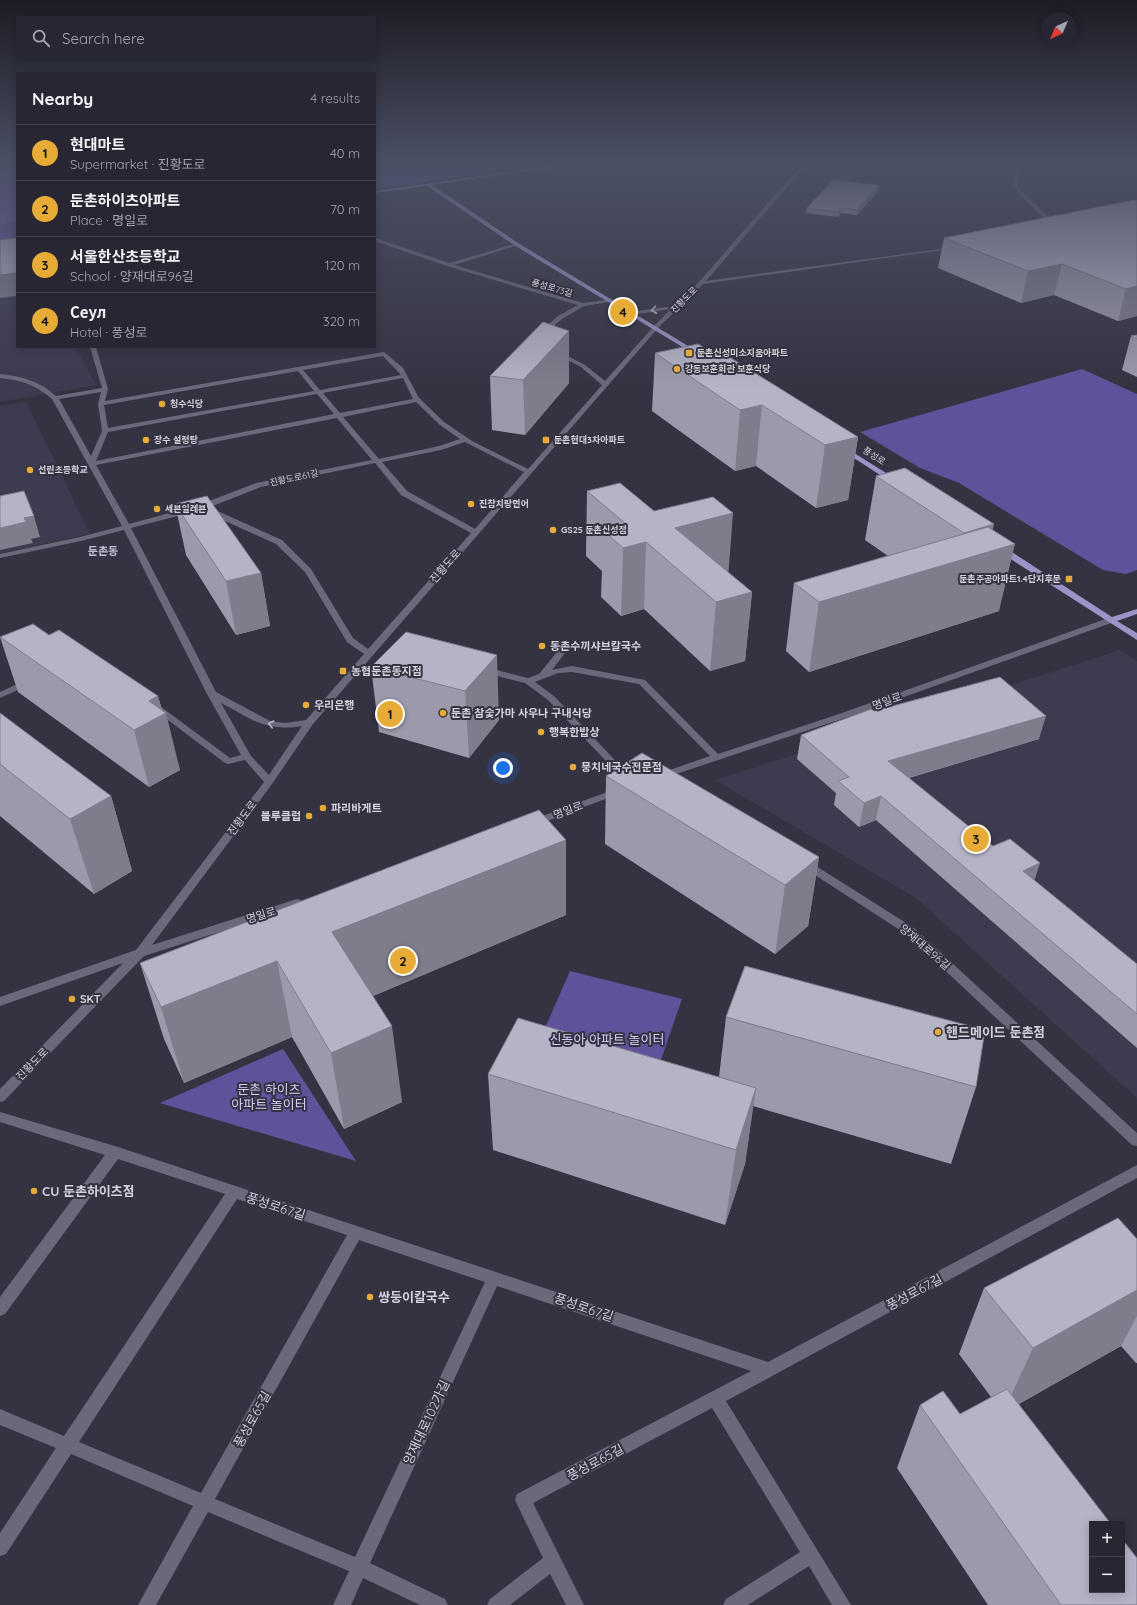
<!DOCTYPE html>
<meta charset="utf-8">
<style>
:root{--surface:#282632;--page:#302e3a;--text:#f1f3f6;--muted:#a5a5ac;--line:#44434d;--accent:#e7ac37}
body{margin:0;font-family:Quicksand,"Noto Sans KR",sans-serif;background:var(--page);color:var(--text)}
.controls{position:absolute;right:12px;bottom:12px;display:grid;overflow:hidden;border-radius:0px;box-shadow:0 2px 10px #0003}
.controls button{width:36px;height:36px;display:grid;place-items:center;padding:0;border:0;border-bottom:1px solid var(--line);background:var(--surface);color:var(--text);font:20px sans-serif}
.compass{position:absolute;left:1041px;top:12px;width:36px;height:36px;border-radius:50%;background:var(--surface);box-shadow:0 2px 10px #0003;rotate:224deg}
.you{position:absolute;left:503px;top:768px;width:14px;height:14px;margin:-10px;border:3px solid #fff;border-radius:50%;background:#1a73e8;box-shadow:0 0 0 6px #1a73e833}
.badge{display:grid;place-items:center;width:26px;height:26px;border-radius:50%;background:var(--accent);color:#111;font-size:13px;font-weight:700}
.pin{position:absolute;translate:-50% -50%;border:2px solid #fff;box-shadow:0 1px 4px #0006}
.list{margin:0;padding:0;list-style:none}
h2{display:flex;justify-content:space-between;align-items:center;height:52px;margin:0;padding:0 16px;font-size:17px}
h2 small{font-size:13px;font-weight:400;color:var(--muted)}
.list li{display:grid;grid-template-columns:26px 1fr auto;gap:12px;align-items:center;box-sizing:border-box;height:56px;padding:0 16px;border-top:1px solid var(--line)}
.list b{display:block;font-size:15px;white-space:nowrap}
.list p{margin:0;font-size:13px;white-space:nowrap;color:var(--muted)}
.list em{font-size:13px;font-style:normal;color:var(--muted)}
.icon{flex:none;width:22px;height:22px;fill:none;stroke:currentColor;stroke-width:2;stroke-linecap:round;stroke-linejoin:round}
.map{position:relative;flex:none;width:1137px;height:1605px;overflow:hidden}
.search{position:absolute;background:var(--surface);box-shadow:0 2px 10px #0003;left:16px;top:16px;width:360px;height:44px;display:flex;align-items:center;gap:10px;box-sizing:border-box;padding:0 14px;border-radius:0px;color:var(--muted);font-size:15px}
.panel{position:absolute;background:var(--surface);box-shadow:0 2px 10px #0003;left:16px;top:72px;width:360px;height:276px;border-radius:0px}
.map>svg:first-child{display:block}
.built{fill:#3e3b51}
.green{fill:#5f529b}
.forest{fill:#6e60af}
.lines{fill:none;stroke-linecap:round;stroke-linejoin:round}
.minor{fill:#6a6879;fill-rule:evenodd}
.major{fill:#9b94c7;fill-rule:evenodd}
.wall{fill:#9c9aaa}
.shaded-wall{fill:#7f7d8b}
.building{fill:#b5b3c6;stroke:#7f7d8b}
.oneway{stroke:#b9b8c3}
.poi-dot{fill:#e7ac37;stroke:#353342;stroke-width:1.5}
.labels{text-anchor:middle;stroke-width:4;stroke-linejoin:round;paint-order:stroke}
.far-street-label{font-size:9px;fill:#d3d2dc;stroke:#353342}
.far-poi-label{font-size:9px;font-weight:bold;fill:#d3d2dc;stroke:#353342;text-anchor:start}
.far-quarter-label{font-size:11px;font-weight:bold;fill:#c2c0d3;stroke:#353342}
.street-label{font-size:11px;fill:#d3d2dc;stroke:#353342}
.poi-label{font-size:11px;font-weight:bold;fill:#d3d2dc;stroke:#353342;text-anchor:start}
.near-poi-label{font-size:13px;font-weight:bold;fill:#d3d2dc;stroke:#353342;text-anchor:start}
.near-park-label{font-size:13px;fill:#d1ccf8;stroke:#353342}
.near-street-label{font-size:13px;fill:#d3d2dc;stroke:#353342}
</style>
<div class="map">
<svg width="1137" height="1605" viewBox="0 0 1137 1605">
<rect width="100%" height="100%" fill="#353342"/>
<g class="built">
<path d="M17,259V347H75L96,385L0,402V261Z"/>
<path d="M26,402L90,534L0,553V406Z"/>
<path d="M1120,650L1137,661V1098L916,898L715,780Z"/>
</g>
<g class="green">
<path d="M0,162H17V237L0,240Z"/>
<path d="M375,162H562L375,189Z"/>
<path d="M1082,369L1137,394V570L1126,574L1103,570L959,483L920,468L860,432Z"/>
<path d="M570,971L682,999L644,1109L524,1076Z"/>
<path d="M283,1049L356,1161L160,1103Z"/>
</g>
<g class="forest">
<path d="M0,162H17V219L0,226Z"/>
<path d="M375,162H426L375,170Z"/>
</g>
<g class="lines">
<g class="minor">
<path d="M807,162H812L797,176L706,281L955,247L957,248L703,284L658,328L313,724L272,784L152,945L297,899L301,900L302,903L301,906L144,956L4,1101L0,1102V1089L123,963L0,1006V997L136,950L264,782L245,760L228,764L225,763L152,708L154,706H160L230,758L241,755L207,694L124,530L81,541L0,558V554L80,537L122,526L52,399C36,385 21,380 0,378V374C22,376 39,381 56,396L102,388L90,347H96L108,389L105,401L384,352L403,368L419,398L444,422L472,441L528,469L602,385L581,367L556,354V352H560L585,365L605,381L654,326L671,309L631,315L629,314V312L675,306L699,282L793,174ZM383,356L401,375L320,390L303,370ZM298,371L314,391L108,428L104,405ZM403,378L413,399L340,413L323,393ZM101,392L98,404L102,431L91,456L59,399ZM317,394L334,414L96,461L108,432ZM416,402L440,425L460,439L439,446L379,459L343,417ZM337,418L372,460L256,483L199,505L129,524L96,465ZM465,442L524,472L475,529L407,491L382,462L441,450ZM375,463L401,495L471,533L368,649L353,638L311,569L282,540L211,508H205V512L276,544L305,572L347,642L364,654L306,720L285,723L270,721L216,692L131,528L205,509L261,487ZM221,703C252,719 265,732 302,726L269,775L251,756Z"/>
<path d="M1017,162H1021L1017,187L1058,226V228H1054L1013,187Z"/>
<path d="M375,238L449,263L518,243V245L454,265L583,303L612,299L615,301L584,306L562,319L543,335H539V333L558,316L578,305L447,266L375,241Z"/>
<path d="M1111,617L1114,618V622L848,717L661,779L658,778L656,776L658,774L710,756L639,684L572,672L558,673L535,682L554,696L630,776L632,778L627,781L624,780L548,700L525,683L482,672L481,670L485,667L528,678L539,674L561,647H567L568,649L552,670L572,666L645,680L718,754L842,713Z"/>
<path d="M28,679L32,682L31,684L0,698V692Z"/>
<path d="M618,788L623,791L621,793L537,825L533,826L528,823L529,821Z"/>
<path d="M805,859L914,928L1137,1133V1146L1132,1145L906,934L801,866L800,863Z"/>
<path d="M0,1112L115,1146L768,1362L1137,1165V1178L726,1401L851,1605H832L809,1566L748,1605H723L726,1599L800,1552L712,1408L533,1503L584,1605H566L550,1574L510,1605H487L490,1599L543,1558L515,1500L517,1494L751,1371L497,1286L370,1563L445,1599L448,1605H420L363,1578L351,1605H333L349,1571L208,1512L156,1605H138L193,1506L71,1454L6,1554L0,1556V1533L56,1448L0,1425V1409L64,1436L225,1194L118,1159L5,1314L0,1316V1297L105,1155L0,1122ZM237,1199L347,1235L201,1493L79,1442ZM359,1240L485,1282L355,1557L215,1499Z"/>
</g>
<g class="major">
<path d="M575,162H587L432,185L518,243L698,352V354H694L514,245L427,186L375,193V191Z"/>
<path d="M842,448H846L899,481L892,483L842,450Z"/>
<path d="M998,547H1004L1112,617L1137,609V614L1117,621L1137,633V640L998,551Z"/>
</g>
</g>
<g class="wall">
<path d="M879,185V190L857,215L841,213L838,217L806,213L807,208Z"/>
<path d="M1134,200L1137,316L1118,321L1054,295L1021,303L938,268L944,238Z"/>
<path d="M1137,335V377L1122,370L1131,336Z"/>
<path d="M655,353L718,356L858,437L848,500L816,508L756,466L735,471L652,411Z"/>
<path d="M490,376L569,383L525,435L492,430Z"/>
<path d="M876,476L993,530L999,611L809,672L786,651L794,583L888,556L865,540Z"/>
<path d="M587,491L728,572L752,592L745,661L710,671L644,609L621,616L601,597L602,571L586,556Z"/>
<path d="M175,504L261,573L270,626L236,635L186,555Z"/>
<path d="M406,632L499,720L469,758L379,732L371,667Z"/>
<path d="M49,635L158,696L162,710L180,770L149,787L18,692L0,637Z"/>
<path d="M874,711L1039,739L909,778L1137,964V1048L876,820L859,827L834,805L836,793L797,759L801,735Z"/>
<path d="M0,713L111,796L132,871L94,894L0,816Z"/>
<path d="M606,776L819,857L808,926L775,954L605,844Z"/>
<path d="M566,915L373,996L402,1102L344,1129L292,1037L184,1083L164,1039L140,963Z"/>
<path d="M726,1017L976,1087L951,1164L753,1106L745,1164L725,1225L493,1150L488,1074L719,1077Z"/>
<path d="M1137,1239V1363H1136L1121,1346L1019,1404L1137,1605H988L897,1468L920,1405L960,1414L991,1397L959,1354L984,1288Z"/>
</g>
<g class="shaded-wall">
<path d="M879,185V190L857,215V210Z"/>
<path d="M841,208V213L838,217V212Z"/>
<path d="M1062,264L1054,295L1021,303L1028,271Z"/>
<path d="M17,273V296L0,298V275Z"/>
<path d="M1137,286V316L1118,321L1126,289Z"/>
<path d="M569,331V383L525,435L523,380Z"/>
<path d="M762,405L756,466L735,471L740,410Z"/>
<path d="M858,437L848,500L816,508L825,445Z"/>
<path d="M733,513L728,579L675,528Z"/>
<path d="M34,516L40,537L31,539L33,543L0,550V528L24,518Z"/>
<path d="M994,524L988,552L1015,544L999,611L809,672L819,602L958,561L964,533Z"/>
<path d="M646,542L644,609L621,616L623,548Z"/>
<path d="M261,573L270,626L236,635L226,581Z"/>
<path d="M752,592L745,661L710,671L716,602Z"/>
<path d="M497,655L499,720L469,758L465,691Z"/>
<path d="M158,696L163,715L166,713L180,770L149,787L134,730L149,701Z"/>
<path d="M1046,716L1039,739L884,785L888,761Z"/>
<path d="M111,796L132,871L94,894L70,819Z"/>
<path d="M881,796L876,820L859,827L864,803Z"/>
<path d="M566,840V915L344,1008L332,932Z"/>
<path d="M819,857L808,926L775,954L785,885Z"/>
<path d="M1040,863L1032,888L1023,871Z"/>
<path d="M277,961L292,1037L184,1083L161,1007Z"/>
<path d="M392,1026L402,1102L344,1129L331,1053Z"/>
<path d="M756,1088L745,1164L725,1225L736,1150Z"/>
<path d="M1137,1290V1316L1121,1346L1003,1413L1033,1348Z"/>
</g>
<g class="building">
<path d="M833,180L879,185L857,210L841,208L838,212L807,208Z"/>
<path d="M1134,200L1137,201V286L1126,289L1062,264L1028,271L944,238Z"/>
<path d="M17,238V273L0,275V240Z"/>
<path d="M543,322L569,331L523,380L490,376Z"/>
<path d="M1137,335V339L1131,336Z"/>
<path d="M698,344L718,356L726,355L858,437L825,445L762,405L740,410L655,353Z"/>
<path d="M905,468L994,524L964,533L876,476Z"/>
<path d="M620,483L654,511L713,497L733,513L675,528L752,592L716,602L646,542L623,548L603,530L626,524L587,491Z"/>
<path d="M24,491L34,516L24,518L26,522L0,528V496Z"/>
<path d="M207,496L261,573L226,581L175,504Z"/>
<path d="M988,527L1015,544L819,602L794,583Z"/>
<path d="M33,624L49,635L59,630L158,696L149,701L166,713L134,730L0,637Z"/>
<path d="M406,632L497,655L465,691L371,667Z"/>
<path d="M1000,677L1046,716L888,761L993,846L1010,839L1040,863L1023,871L1137,964V1014L881,796L864,803L838,781L849,777L801,735L871,709L874,711Z"/>
<path d="M0,713L111,796L70,819L0,764Z"/>
<path d="M642,753L819,857L785,885L606,776Z"/>
<path d="M539,810L566,840L332,932L392,1026L331,1053L277,961L161,1007L140,963Z"/>
<path d="M745,966L985,1030L976,1087L726,1017Z"/>
<path d="M518,1018L756,1088L736,1150L488,1074Z"/>
<path d="M1118,1218L1137,1239V1290L1033,1348L984,1288Z"/>
<path d="M1007,1389L1111,1524H1092V1590H1122V1539L1137,1558V1605H1061L920,1405L943,1391L960,1414Z"/>
</g>
<defs><path id="oneway-chevron" d="M-2-3.5L2.5 0L-2 3.5" fill="none" stroke-width="1.6" stroke-linecap="round" stroke-linejoin="round"/></defs>
<g class="oneway">
<use href="#oneway-chevron" transform="translate(654 310) rotate(173)"/>
<use href="#oneway-chevron" transform="translate(271 724) rotate(-167)"/>
</g>
<linearGradient id="sky" x2="0" y2="1"><stop stop-color="#1d1c24"/><stop offset="0.42" stop-color="#4b5065"/><stop offset="1" stop-color="#4b5065" stop-opacity="0"/></linearGradient>
<rect width="1137" height="387" fill="url(#sky)"/>
<g class="poi-dot">
<rect x="685" y="349" width="8" height="8" rx="2"/>
<circle cx="677" cy="369" r="4"/>
<circle cx="162" cy="404" r="4"/>
<circle cx="146" cy="440" r="4"/>
<rect x="542" y="436" width="8" height="8" rx="2"/>
<circle cx="30" cy="470" r="4"/>
<circle cx="471" cy="504" r="4"/>
<circle cx="157" cy="509" r="4"/>
<circle cx="553" cy="530" r="4"/>
<rect x="1065" y="575" width="8" height="8" rx="2"/>
<circle cx="542" cy="646" r="4"/>
<rect x="339" y="667" width="8" height="8" rx="2"/>
<circle cx="306" cy="705" r="4"/>
<circle cx="443" cy="713" r="4"/>
<circle cx="541" cy="732" r="4"/>
<circle cx="573" cy="767" r="4"/>
<circle cx="323" cy="808" r="4"/>
<circle cx="309" cy="816" r="4"/>
<circle cx="72" cy="999" r="4"/>
<circle cx="938" cy="1032" r="4"/>
<circle cx="34" cy="1191" r="4"/>
<circle cx="370" cy="1297" r="4"/>
</g>
<g class="labels">
<g class="far-street-label">
<text transform="translate(552 288) rotate(16)" y="3">풍성로73길</text>
<text transform="translate(684 300) rotate(-45)" y="3">진황도로</text>
<text transform="translate(874 456) rotate(33)" y="3">풍성로</text>
<text transform="translate(294 478) rotate(-12)" y="3">진황도로61길</text>
</g>
<g class="far-poi-label">
<text x="697" y="356">둔촌신성미소지움아파트</text>
<text x="685" y="372">강동보훈회관 보훈식당</text>
<text x="170" y="407">청수식당</text>
<text x="154" y="443">장수 설렁탕</text>
<text x="554" y="443">둔촌현대3차아파트</text>
<text x="38" y="473">선린초등학교</text>
<text x="479" y="507">진참치랑연어</text>
<text x="165" y="512">세븐일레븐</text>
<text x="561" y="533">GS25 둔촌신성점</text>
<text x="1061" y="582" text-anchor="end">둔촌주공아파트1.4단지후문</text>
</g>
<g class="far-quarter-label">
<text x="103" y="555">둔촌동</text>
</g>
<g class="street-label">
<text transform="translate(445 566) rotate(-49)" y="4">진황도로</text>
<text transform="translate(887 701) rotate(-20)" y="4">명일로</text>
<text transform="translate(568 810) rotate(-21)" y="4">명일로</text>
<text transform="translate(242 818) rotate(-53)" y="4">진황도로</text>
<text transform="translate(261 915) rotate(-17)" y="4">명일로</text>
<text transform="translate(925 947) rotate(41)" y="4">양재대로96길</text>
<text transform="translate(32 1064) rotate(-46)" y="4">진황도로</text>
</g>
<g class="poi-label">
<text x="550" y="650">동촌수끼샤브칼국수</text>
<text x="351" y="675">농협둔촌동지점</text>
<text x="314" y="709">우리은행</text>
<text x="451" y="717">둔촌 참숯가마 사우나 구내식당</text>
<text x="549" y="736">행복한밥상</text>
<text x="581" y="771">뭉치네국수전문점</text>
<text x="331" y="812">파리바게트</text>
<text x="301" y="820" text-anchor="end">블루클럽</text>
<text x="80" y="1003">SKT</text>
</g>
<g class="near-poi-label">
<text x="946" y="1037">핸드메이드 둔촌점</text>
<text x="42" y="1196">CU 둔촌하이츠점</text>
<text x="378" y="1302">쌍둥이칼국수</text>
</g>
<g class="near-park-label">
<text x="607" y="1044">신동아 아파트 놀이터</text>
<text x="269" y="1094">둔촌 하이츠<tspan x="269" dy="15">아파트 놀이터</tspan></text>
</g>
<g class="near-street-label">
<text transform="translate(276 1206) rotate(18)" y="5">풍성로67길</text>
<text transform="translate(914 1292) rotate(-28)" y="5">풍성로67길</text>
<text transform="translate(584 1307) rotate(19)" y="5">풍성로67길</text>
<text transform="translate(252 1419) rotate(-61)" y="5">풍성로65길</text>
<text transform="translate(426 1422) rotate(-65)" y="5">양재대로102가길</text>
<text transform="translate(595 1462) rotate(-28)" y="5">풍성로65길</text>
</g>
</g>
</svg>
<div class="controls">
<button>+</button>
<button>−</button>
</div>
<svg class="compass" viewBox="-18 -18 36 36"><path d="M0-13l5 13h-10z" fill="#e53935"/><path d="M0 13l5-13h-10z" fill="#a5a5ac"/></svg>
<div class="you"></div>
<div class="pin badge" style="left:390px;top:714px">1</div>
<div class="pin badge" style="left:403px;top:961px">2</div>
<div class="pin badge" style="left:976px;top:839px">3</div>
<div class="pin badge" style="left:623px;top:312px">4</div>
<div class="search"><svg class="icon" aria-label="search" viewBox="0 0 24 24"><circle cx="10" cy="10" r="6"/><path d="M15 15l6 6"/></svg>Search here</div>
<section class="panel">
<h2>Nearby<small>4 results</small></h2>
<ul class="list">
<li><span class="badge">1</span><div><b>현대마트</b><p>Supermarket · 진황도로</p></div><em>40 m</em></li>
<li><span class="badge">2</span><div><b>둔촌하이츠아파트</b><p>Place · 명일로</p></div><em>70 m</em></li>
<li><span class="badge">3</span><div><b>서울한산초등학교</b><p>School · 양재대로96길</p></div><em>120 m</em></li>
<li><span class="badge">4</span><div><b>Сеул</b><p>Hotel · 풍성로</p></div><em>320 m</em></li>
</ul>
</section>
</div>
